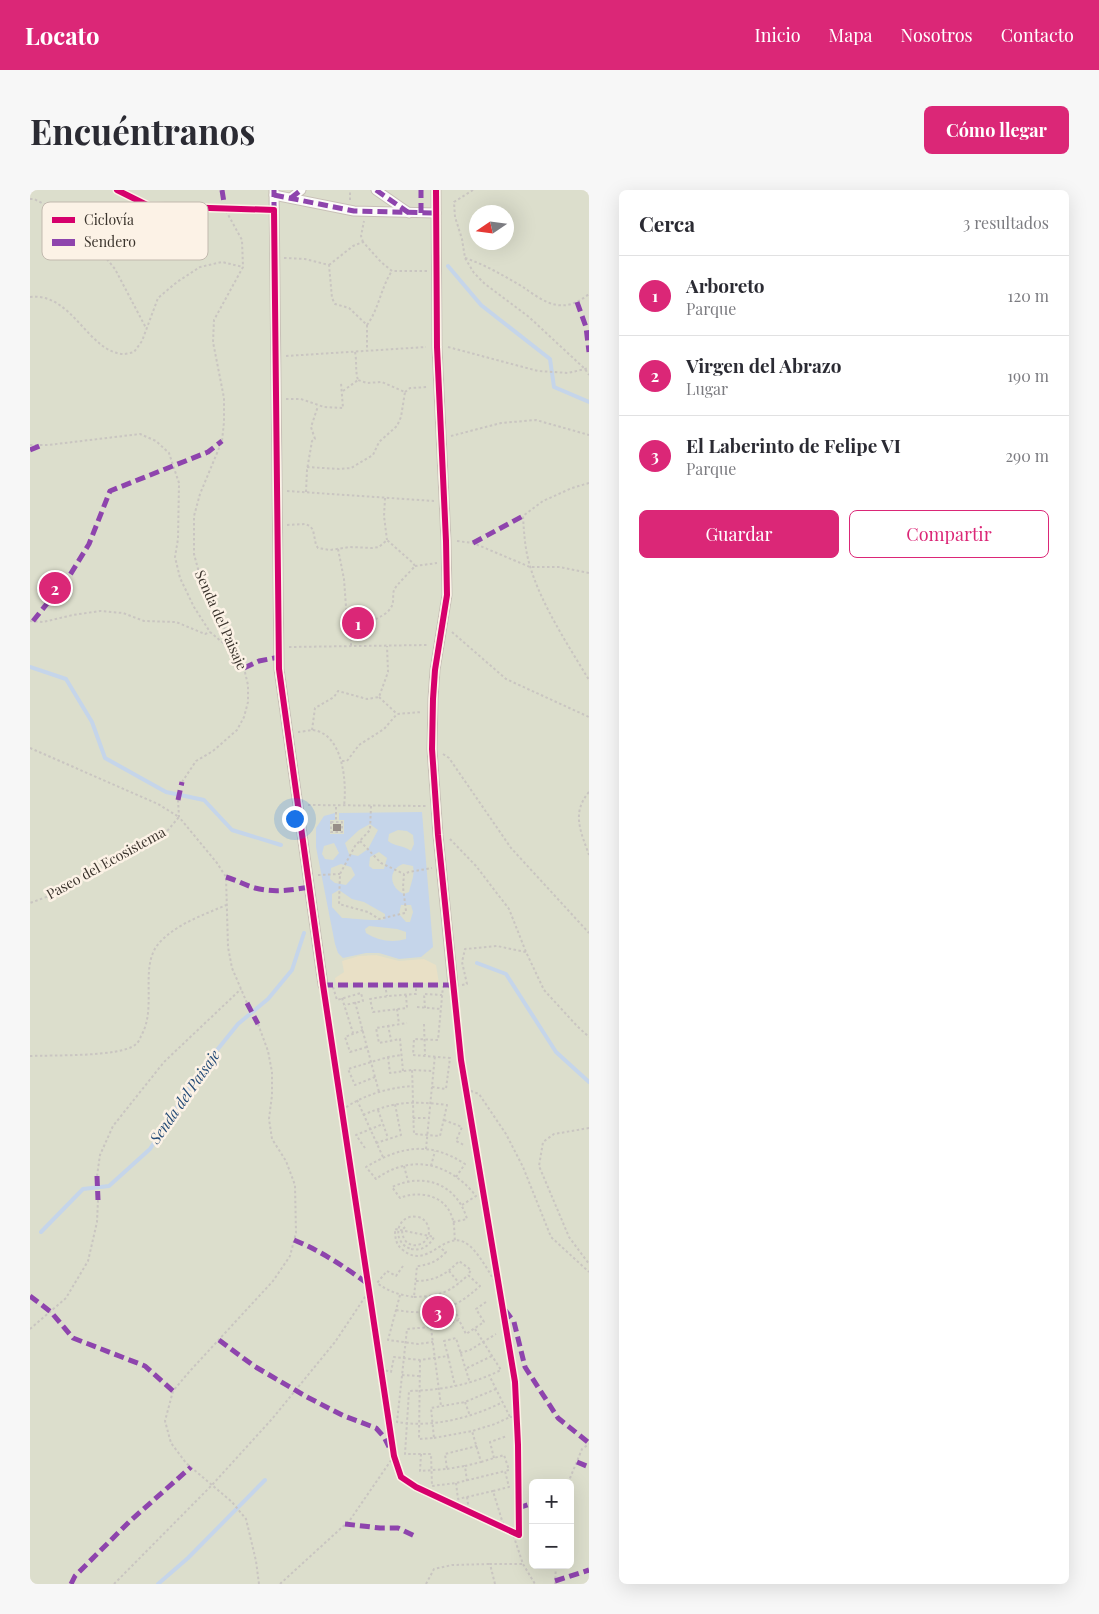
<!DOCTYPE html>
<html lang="es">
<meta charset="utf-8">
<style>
:root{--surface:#fff;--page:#f7f7f7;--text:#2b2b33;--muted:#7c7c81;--line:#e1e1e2;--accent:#db2777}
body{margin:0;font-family:"Playfair Display",serif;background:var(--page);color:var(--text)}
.controls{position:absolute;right:15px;bottom:15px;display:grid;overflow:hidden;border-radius:8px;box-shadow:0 5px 20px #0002}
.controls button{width:45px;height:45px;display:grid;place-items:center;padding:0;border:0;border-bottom:1px solid var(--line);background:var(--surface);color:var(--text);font:25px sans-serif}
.compass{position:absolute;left:439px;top:15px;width:45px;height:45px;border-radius:50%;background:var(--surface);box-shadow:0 5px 20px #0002;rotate:257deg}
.you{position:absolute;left:264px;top:628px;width:18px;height:18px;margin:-12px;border:4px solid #fff;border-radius:50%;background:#1a73e8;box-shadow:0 0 0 8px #1a73e833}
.badge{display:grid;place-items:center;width:32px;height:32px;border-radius:50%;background:var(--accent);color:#fff;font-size:16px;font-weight:700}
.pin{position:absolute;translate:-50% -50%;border:2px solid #fff;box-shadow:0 1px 5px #0006}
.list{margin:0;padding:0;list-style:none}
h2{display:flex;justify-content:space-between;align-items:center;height:65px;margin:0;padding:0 20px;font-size:21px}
h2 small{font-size:16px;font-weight:400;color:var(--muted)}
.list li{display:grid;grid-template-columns:32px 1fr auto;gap:15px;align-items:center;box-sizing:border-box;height:80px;padding:0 20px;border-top:1px solid var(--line)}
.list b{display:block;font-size:19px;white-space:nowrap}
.list p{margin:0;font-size:16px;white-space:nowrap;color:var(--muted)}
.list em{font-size:16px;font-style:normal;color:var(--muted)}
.actions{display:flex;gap:10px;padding:15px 20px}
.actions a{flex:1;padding:11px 0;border:1px solid var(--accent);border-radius:8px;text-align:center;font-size:18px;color:var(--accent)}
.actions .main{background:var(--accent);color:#fff}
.map{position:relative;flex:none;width:559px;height:1394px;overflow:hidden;border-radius:8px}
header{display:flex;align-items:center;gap:30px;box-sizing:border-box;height:70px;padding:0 25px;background:var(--accent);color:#fff}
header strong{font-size:24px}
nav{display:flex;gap:28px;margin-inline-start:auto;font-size:18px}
.intro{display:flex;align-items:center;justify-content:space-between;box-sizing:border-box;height:120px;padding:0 30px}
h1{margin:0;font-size:35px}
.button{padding:12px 22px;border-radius:8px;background:var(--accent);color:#fff;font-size:18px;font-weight:700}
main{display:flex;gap:30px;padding:0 30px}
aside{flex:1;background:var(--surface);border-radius:8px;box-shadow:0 5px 20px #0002}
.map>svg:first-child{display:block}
.green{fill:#dcdecc;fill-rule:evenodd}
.sand{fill:#e9e0c6}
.water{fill:#c5d5ea;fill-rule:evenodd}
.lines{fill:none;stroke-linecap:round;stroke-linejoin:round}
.stream{stroke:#c5d5ea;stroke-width:4}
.building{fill:#978e88}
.pedestrian-casing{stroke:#c8c0b7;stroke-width:11}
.path{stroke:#c9c5c1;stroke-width:2;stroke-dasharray:2.5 2.5;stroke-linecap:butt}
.pedestrian{stroke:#fcfbf9;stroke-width:9}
.path-bridge{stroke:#c9c5c1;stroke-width:2;stroke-dasharray:2.5 2.5;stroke-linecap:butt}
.quiet{stroke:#8e44ad;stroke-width:5;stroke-dasharray:10 5;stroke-linecap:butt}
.cycleway-casing{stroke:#fcf2e6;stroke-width:9}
.cycleway{stroke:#d6006c;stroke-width:6}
.labels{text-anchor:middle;stroke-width:5;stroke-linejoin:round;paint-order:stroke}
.street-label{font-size:14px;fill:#3a332c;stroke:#fcf2e6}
.water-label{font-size:15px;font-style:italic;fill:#254b77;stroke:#fcf2e6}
.key{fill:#fcf2e6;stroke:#c2b9ae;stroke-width:1}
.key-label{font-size:14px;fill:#3a332c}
</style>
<header>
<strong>Locato</strong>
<nav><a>Inicio</a><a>Mapa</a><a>Nosotros</a><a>Contacto</a></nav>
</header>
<div class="intro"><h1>Encuéntranos</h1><a class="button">Cómo llegar</a></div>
<main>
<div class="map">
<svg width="559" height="1394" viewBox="0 0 559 1394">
<rect width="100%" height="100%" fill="#ede3d8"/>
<path class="green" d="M0,0H559V1394H0ZM447,22H477V52H447ZM503,1293H540V1375H503Z"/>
<path class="sand" d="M346,765L369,771L394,769L406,775L409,793H306L305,788L314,782L312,771L329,766Z"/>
<path class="water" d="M392,622L403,757L391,767L369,769L349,763H336L313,768L308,763L305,754L286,657V638L294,626L305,623V630H300V644H314V630H309V623ZM340,634L348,640L338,659L328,666L319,664L315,653L329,640ZM368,640L377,641L383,645L384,654L381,661C373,655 366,657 358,651L359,644ZM304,653L309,663L303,670L295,669L292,664L294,656ZM349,662L357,668L354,679H343L339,676L340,667ZM311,674L321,677L325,685L316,695L305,693L300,689L301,678ZM373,674L383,676C385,686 381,692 379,702L374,704C360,698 357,680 373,674ZM309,700L322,709L334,712L355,724V729C348,732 322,728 312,728L302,717V704ZM371,715H381L383,722L380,732H376L369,724ZM339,736L367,739L376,742V749C363,753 348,751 336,743L335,739Z"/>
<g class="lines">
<g class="stream">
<path d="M418,76L451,115L520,169L524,197L559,212"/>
<path d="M0,477L36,489L62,532L75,568L136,602L174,610L202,640L251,655"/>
<path d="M447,773L476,784L526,862L559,892"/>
<path d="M11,1042L53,999L79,996L120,959L171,880L208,834L238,809L262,780L274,743"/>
<path d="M128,1394L158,1368L235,1290"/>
</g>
</g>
<rect class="building" x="303" y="634" width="8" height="7"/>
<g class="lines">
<defs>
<g id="pedestrian">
<path d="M244,0L249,479L293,795"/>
<path d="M346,0L379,23"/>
<path d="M406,0L407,157L416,351L417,405L405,480L403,509L402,559L408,645L423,795"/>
<path d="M244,5L324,21L406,23"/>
<path d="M261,8L271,0"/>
</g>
</defs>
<use href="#pedestrian" class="pedestrian-casing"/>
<g class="path">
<path d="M443,0L424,12L425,27L432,49L435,68L444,83L455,94L499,127L555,179L559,185"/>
<path d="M0,9H4L34,24L54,41L85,79L116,138"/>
<path d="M320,10V0"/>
<path d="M333,52L331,46L334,31"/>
<path d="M254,68L275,69L299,75L302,108L305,114L319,118L337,135V161"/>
<path d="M435,68C456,75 474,86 493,97C503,104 515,113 527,115C540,117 550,111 559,104"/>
<path d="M299,75L323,56L333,52L351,72L362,81H397"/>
<path d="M0,107C42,102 58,162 93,164C96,164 100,163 104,162L112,151L128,108L147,92L170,77L192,72L213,77"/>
<path d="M337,135C349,119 351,97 362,81"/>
<path d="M418,157L508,181L538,183L559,178"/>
<path d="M325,162C327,171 325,181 328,190"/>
<path d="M256,166L396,157"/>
<path d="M313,201L328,190"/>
<path d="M375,202L380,198L398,197"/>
<path d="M256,209H271L294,217L313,218L311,193"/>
<path d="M421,246L471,233L506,230L559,245"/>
<path d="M0,255H18L110,244L126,251L139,263L149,293L148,349L145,367L150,388L164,417L180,442L204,462"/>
<path d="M277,277L309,279L321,278L343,265L349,252L367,236L371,227L375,202L352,192L337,193L328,190"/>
<path d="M559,293L542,298L513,311L493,326C494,343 495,360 500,376C511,414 538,455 559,490"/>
<path d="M257,301L404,311"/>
<path d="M276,302L277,280L282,251L285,249L281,237L288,216"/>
<path d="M355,308L354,326L357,350"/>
<path d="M257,335L275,334L280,336L283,340L286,355L288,358L300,360L320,357L342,358L349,357L357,350L383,373L385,376C380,382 367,394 364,400C362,406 365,413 360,419C355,427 331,436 321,436V456"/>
<path d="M427,351L443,353L500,377H530L559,383"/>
<path d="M308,359L314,389L317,431L321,436"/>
<path d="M385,376L407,373"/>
<path d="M0,431L13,432L43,425L70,421L93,423L114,431L146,432L175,444L180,442"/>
<path d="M422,442L476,489L559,527"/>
<path d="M259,457L399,455"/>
<path d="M349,507L367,524"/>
<path d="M282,540L285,518L304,507L308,501L337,509L349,507L358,482L357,456"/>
<path d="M268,542C272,542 278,540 283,540C313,544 317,592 314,616"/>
<path d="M0,558L128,614L149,627L138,640L123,650L98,660L19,706L0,713"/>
<path d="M413,564L419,568L481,658L559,743"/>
<path d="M312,571H317L329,555L354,539L367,524L392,522"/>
<path d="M152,592L166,571L183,561L207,540L214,527L218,512V495L214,478L171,390L164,364V326L170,304L192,251L194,232V208L183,152L184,130L213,77L212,50L195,19"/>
<path d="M559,602C541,623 551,642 559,665"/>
<path d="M148,610L149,627L187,673L196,687L198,757L202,778L217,813"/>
<path d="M278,615L396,616"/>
<path d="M341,616L340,640L325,656L310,684L309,714L338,722L349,729L375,723L376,721L373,697L374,684L379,682L402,678"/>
<path d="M306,617V632"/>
<rect x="301" y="632" width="11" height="10"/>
<path d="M420,649L446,676L479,719L496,762L514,800L547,836L559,847"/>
<path d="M330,651L351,673L374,684"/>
<path d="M288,685L310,684"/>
<path d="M355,795L357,806"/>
<path d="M432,795L437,794L432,772L435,759L467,756L496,762"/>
<path d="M303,797L307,810L331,803L333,811L315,815"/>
<path d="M376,805L377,818L343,822L340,809C355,806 370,805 386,804V795"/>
<path d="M312,808L323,843"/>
<path d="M325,812L349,902"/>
<path d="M387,817L411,819"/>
<path d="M395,818L394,804L412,805"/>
<path d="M367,819L369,834"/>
<path d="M228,834L238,861L242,882V905L239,929L242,949L256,971L265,995L266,1043L260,1066L243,1091L159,1182L143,1201L135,1231L141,1253L156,1273L202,1312L216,1329L226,1371L229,1394"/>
<path d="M394,834L395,865"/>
<path d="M358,835L361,850"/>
<path d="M333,840L315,847L320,862L337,857"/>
<path d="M0,866C23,865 89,867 105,855C108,853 110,849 111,846C128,817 108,775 130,752C148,733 174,725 196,715"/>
<path d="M358,867L360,883L382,880L403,881"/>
<path d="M373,881L370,849L349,853L346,838L377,833"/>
<path d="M345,887L325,895L318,879L358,867L372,865"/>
<path d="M402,897L416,899L420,868L383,865L384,849L408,850L413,796"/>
<path d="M436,899L449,904L476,944L493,977L521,1047L559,1082"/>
<path d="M327,910L353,967"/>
<path d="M312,920C333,905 357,898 382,896"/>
<path d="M348,920L358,948"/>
<path d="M333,925C365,911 383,911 417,915L410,946L384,944C383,923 383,901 382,880"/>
<path d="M383,928H398"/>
<path d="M414,930L432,937L426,951L434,955"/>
<path d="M559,938L524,944L513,952L509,976L539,1047L559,1074"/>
<path d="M346,953L371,945L365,914"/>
<path d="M335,958L326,945L353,934"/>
<path d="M396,959L405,865"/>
<path d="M374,976L378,991"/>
<path d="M401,976L405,961"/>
<path d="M67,986L70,965L83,936L134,872L211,799"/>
<path d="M426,987L435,974C400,951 371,956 336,977L346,989C381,963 420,973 446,1006L432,1015"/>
<path d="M423,1032L437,1029C427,994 394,982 362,997L370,1008C389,1000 415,1005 422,1027C425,1035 424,1043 425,1051"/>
<path d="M381,1059C392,1061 399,1056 404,1047L365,1039C365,1048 366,1055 373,1060C397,1080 413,1042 434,1052C448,1059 460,1085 469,1098"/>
<path d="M373,1076L366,1086L357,1081L347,1093C359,1102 370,1105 384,1107L387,1076C399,1075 408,1071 416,1062L409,1057"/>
<path d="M419,1081L429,1093"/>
<path d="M370,1105L358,1150L388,1154L403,1152"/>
<path d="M409,1105L413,1119"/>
<path d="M384,1107C410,1106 419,1103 438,1085"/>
<path d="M456,1112L446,1119L454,1132L436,1144L429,1130L412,1136L377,1139L367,1232C402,1238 441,1228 473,1212"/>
<path d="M422,1115L429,1129"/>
<path d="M366,1120C402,1126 423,1121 450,1096L438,1085L441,1080L429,1071C416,1085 404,1091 386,1091"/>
<path d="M401,1138L411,1216"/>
<path d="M0,1139L36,1108L58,1071L67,1032L68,1010"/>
<path d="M445,1139L471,1180C441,1195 412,1200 379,1201L375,1264H401L402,1296L426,1293L475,1281L479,1297L463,1301L474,1337"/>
<path d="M430,1163L440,1160L466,1144"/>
<path d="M418,1166L425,1196"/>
<path d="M390,1170L389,1249L404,1248L401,1218L435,1212L466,1199"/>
<path d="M437,1178L462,1166"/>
<path d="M351,1179L361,1182L364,1167L390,1170L418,1166L414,1151L426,1148L440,1193"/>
<path d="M372,1185L389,1186"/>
<path d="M435,1212L440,1226"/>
<path d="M480,1227H487"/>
<path d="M404,1248L442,1241"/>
<path d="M391,1264L390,1281L417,1279L415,1264L447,1256"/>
<path d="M464,1268L460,1252L477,1246"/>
<path d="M451,1272L474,1265L479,1280L475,1281"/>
<path d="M417,1279L434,1276"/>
<path d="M437,1291L435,1276L451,1272L442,1241L465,1234L480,1227L460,1187"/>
<path d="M426,1293L428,1309L463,1301"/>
<path d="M538,1293L552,1259L559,1254"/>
<path d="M437,1307L439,1321"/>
<path d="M482,1341L493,1374L505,1394"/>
<path d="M84,1394L182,1295L242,1229L305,1152L339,1101"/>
<path d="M250,1394L320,1330L364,1266"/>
<path d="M396,1394L404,1379L422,1375L460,1374"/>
<path d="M465,1394L460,1374H493"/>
<path d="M525,1394L526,1375"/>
</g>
<use href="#pedestrian" class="pedestrian"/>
<path class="path-bridge" d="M375,1037L372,1040C373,1065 405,1056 398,1036C396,1031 392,1027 387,1027C367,1023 360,1052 381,1059"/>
<g class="quiet">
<path d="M192,0L195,19"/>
<path d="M346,0L379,23"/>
<path d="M244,5L324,21L406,23"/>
<path d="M261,8L271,0"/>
<path d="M244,22V0"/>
<path d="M391,23V0"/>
<path d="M547,112L556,137L559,162"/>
<path d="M0,260L12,255"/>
<path d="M443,353L493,326"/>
<path d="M3,431L40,385L59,354L80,301L178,262L192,251"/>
<path d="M214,478L229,471L249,467"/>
<path d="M148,610L152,592"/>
<path d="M196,687C206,690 215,695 225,698C244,703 261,700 280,697"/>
<path d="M293,795H423"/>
<path d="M217,813L228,834"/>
<path d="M67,986L68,1010"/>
<path d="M264,1050C291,1061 315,1077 338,1094"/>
<path d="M0,1106L21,1122L43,1148L115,1176L143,1201"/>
<path d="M475,1120L484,1132L495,1177L528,1228L559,1253"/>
<path d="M189,1150L224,1176L277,1207L314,1226L346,1238L354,1247L359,1257"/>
<path d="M547,1272L559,1277"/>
<path d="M488,1318L503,1313"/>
<path d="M315,1334L350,1338H368L387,1347"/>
<path d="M525,1391L559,1380"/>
<path d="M41,1394L45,1386L100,1331L161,1277"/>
</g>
<defs>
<path id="cycleway" d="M87,0L119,16L244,20L249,479L293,795L364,1266L371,1287L386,1297L489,1345L488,1255L485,1192L431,870L408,645L402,559L403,509L405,480L417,405L416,351L407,157L406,0"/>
</defs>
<use href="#cycleway" class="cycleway-casing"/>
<use href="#cycleway" class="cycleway"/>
</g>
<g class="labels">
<g class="street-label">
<text transform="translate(191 430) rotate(66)" y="5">Senda del Paisaje</text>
<text transform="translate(76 673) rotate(-29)" y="5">Paseo del Ecosistema</text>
</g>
<g class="water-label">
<text transform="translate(155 907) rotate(-55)" y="5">Senda del Paisaje</text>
</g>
</g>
<rect x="12" y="12" width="166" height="58" rx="8" class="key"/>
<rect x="22" y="27" width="23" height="6" fill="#d6006c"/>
<rect x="22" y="49" width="23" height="7" fill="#8e44ad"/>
<g class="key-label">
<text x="54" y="35">Ciclovía</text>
<text x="54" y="57">Sendero</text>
</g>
</svg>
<div class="controls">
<button>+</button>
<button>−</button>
</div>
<svg class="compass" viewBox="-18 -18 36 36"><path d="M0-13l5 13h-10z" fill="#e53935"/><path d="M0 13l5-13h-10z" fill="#7c7c81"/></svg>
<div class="you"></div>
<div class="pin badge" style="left:328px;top:433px">1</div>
<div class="pin badge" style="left:25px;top:398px">2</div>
<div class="pin badge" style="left:408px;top:1122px">3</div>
</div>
<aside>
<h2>Cerca<small>3 resultados</small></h2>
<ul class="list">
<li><span class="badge">1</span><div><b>Arboreto</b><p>Parque</p></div><em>120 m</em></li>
<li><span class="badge">2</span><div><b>Virgen del Abrazo</b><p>Lugar</p></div><em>190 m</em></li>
<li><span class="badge">3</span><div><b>El Laberinto de Felipe VI</b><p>Parque</p></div><em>290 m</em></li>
</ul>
<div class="actions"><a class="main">Guardar</a><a>Compartir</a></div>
</aside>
</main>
